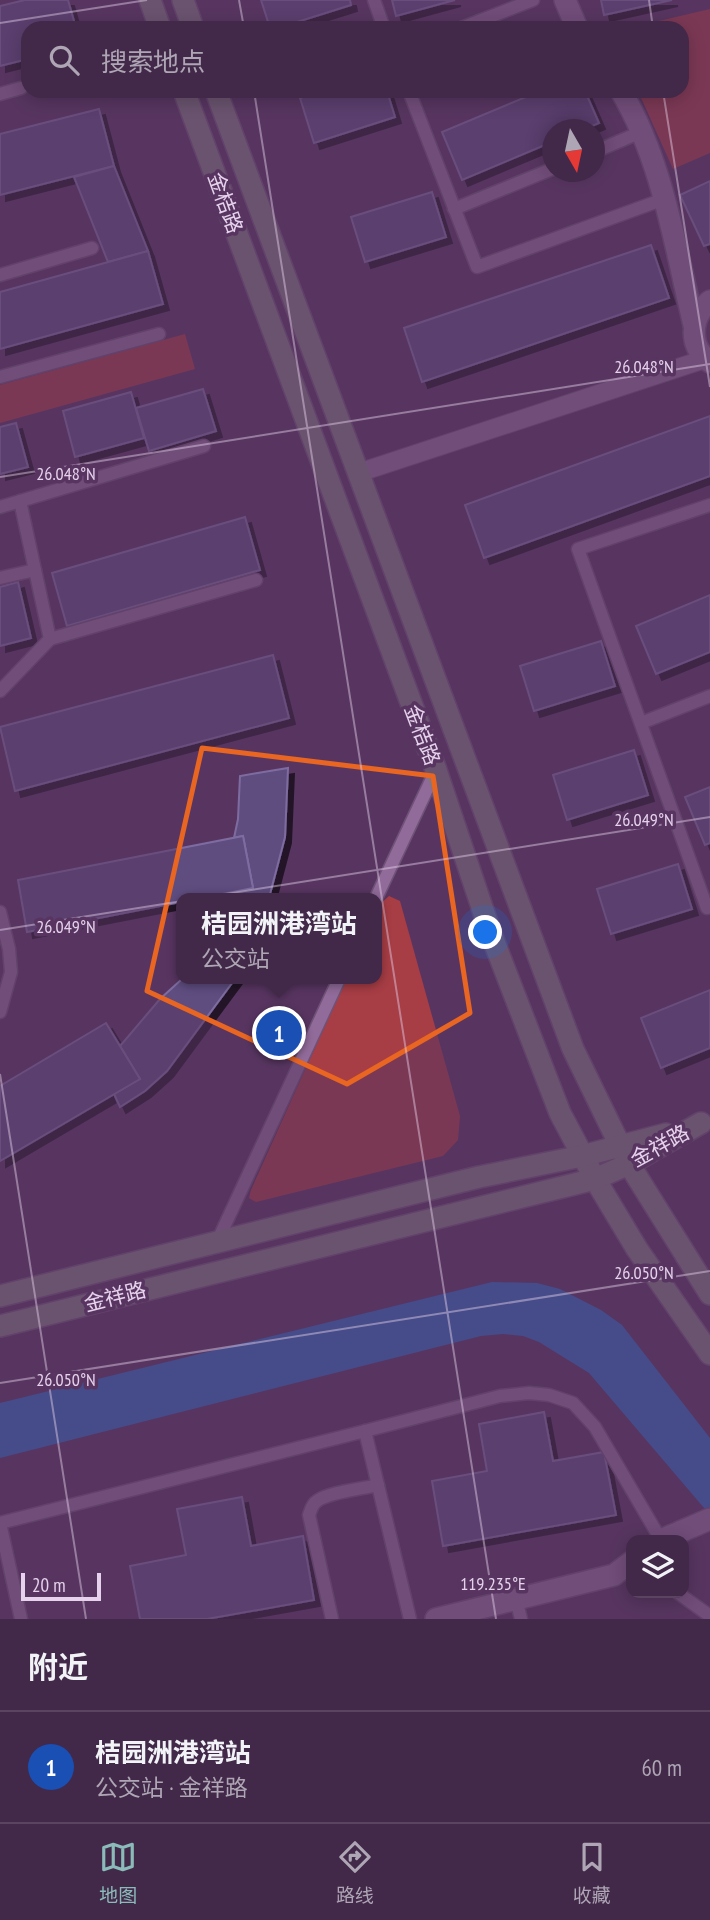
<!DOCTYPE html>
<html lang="zh">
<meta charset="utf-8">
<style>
:root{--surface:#422849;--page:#493050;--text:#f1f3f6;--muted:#aea6b4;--line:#5a4461;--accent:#8bbbb9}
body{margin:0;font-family:"PT Sans Narrow","Noto Sans SC",sans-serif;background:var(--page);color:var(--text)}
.controls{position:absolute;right:21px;bottom:21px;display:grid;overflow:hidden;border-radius:14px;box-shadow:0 4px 18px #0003}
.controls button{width:63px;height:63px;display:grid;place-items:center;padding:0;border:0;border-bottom:2px solid var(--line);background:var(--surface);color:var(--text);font:35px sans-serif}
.compass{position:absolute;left:542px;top:119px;width:63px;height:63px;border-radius:50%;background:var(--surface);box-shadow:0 4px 18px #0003;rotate:171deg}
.scale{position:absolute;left:21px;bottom:18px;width:80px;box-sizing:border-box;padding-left:7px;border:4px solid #e6d2ec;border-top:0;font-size:19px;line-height:24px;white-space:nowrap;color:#e6d2ec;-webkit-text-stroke:5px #583561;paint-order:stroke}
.you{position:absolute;left:486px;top:933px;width:24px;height:24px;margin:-18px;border:5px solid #fff;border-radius:50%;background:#1a73e8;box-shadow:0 0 0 10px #1a73e833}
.badge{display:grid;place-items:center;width:46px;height:46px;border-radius:50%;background:var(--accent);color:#fff;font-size:23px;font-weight:700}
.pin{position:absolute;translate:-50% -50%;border:4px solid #fff;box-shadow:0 2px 7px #0006}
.popup{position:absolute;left:176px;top:893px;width:206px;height:91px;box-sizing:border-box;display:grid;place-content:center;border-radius:14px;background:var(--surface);filter:drop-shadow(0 2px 5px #0005);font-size:23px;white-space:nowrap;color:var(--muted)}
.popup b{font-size:26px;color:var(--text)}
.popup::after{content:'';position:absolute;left:50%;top:100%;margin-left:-14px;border:14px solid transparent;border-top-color:var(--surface)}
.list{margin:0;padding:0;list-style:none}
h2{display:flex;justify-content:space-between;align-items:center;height:91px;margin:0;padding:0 28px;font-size:30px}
h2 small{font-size:23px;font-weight:400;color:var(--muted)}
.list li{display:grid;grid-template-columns:46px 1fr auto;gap:21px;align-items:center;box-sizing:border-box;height:112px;padding:0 28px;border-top:2px solid var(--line)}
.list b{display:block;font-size:26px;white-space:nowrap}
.list p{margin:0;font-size:23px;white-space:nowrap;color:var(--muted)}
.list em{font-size:23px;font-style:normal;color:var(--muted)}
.icon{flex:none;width:38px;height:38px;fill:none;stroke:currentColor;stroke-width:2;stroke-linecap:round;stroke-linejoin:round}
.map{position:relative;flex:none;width:710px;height:1619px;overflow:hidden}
.search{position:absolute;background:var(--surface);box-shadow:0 4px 18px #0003;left:21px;right:21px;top:21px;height:77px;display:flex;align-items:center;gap:18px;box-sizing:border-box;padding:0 24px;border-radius:21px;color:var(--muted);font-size:26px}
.sheet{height:203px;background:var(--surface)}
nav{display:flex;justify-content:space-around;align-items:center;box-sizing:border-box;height:98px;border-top:2px solid var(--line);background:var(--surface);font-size:19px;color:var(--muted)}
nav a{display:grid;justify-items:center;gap:4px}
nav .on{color:var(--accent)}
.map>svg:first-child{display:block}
.green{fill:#a73d45}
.water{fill:#3167bb}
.building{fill:#5f4d80;stroke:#7e6ca1;stroke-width:2;filter:url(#shadow)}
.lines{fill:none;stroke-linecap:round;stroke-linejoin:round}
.service-casing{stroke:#6f5277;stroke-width:15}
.pedestrian-casing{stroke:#6f5277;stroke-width:20}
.minor-casing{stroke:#6f5277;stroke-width:24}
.secondary-casing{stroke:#6f5277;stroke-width:24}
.service{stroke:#916b9a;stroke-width:12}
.pedestrian{stroke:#916b9a;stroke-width:18}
.minor{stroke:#916b9a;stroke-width:21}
.secondary{stroke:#817882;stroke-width:21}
.marked{fill:none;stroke:#e86522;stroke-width:5;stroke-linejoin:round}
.ticks{fill:none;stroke:#e6d2ec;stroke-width:2;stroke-opacity:0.45}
.labels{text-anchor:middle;stroke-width:7;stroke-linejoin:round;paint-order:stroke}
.street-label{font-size:21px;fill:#e6d2ec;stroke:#583561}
.ticks-label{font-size:18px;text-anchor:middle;fill:#e6d2ec;stroke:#583561;stroke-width:7;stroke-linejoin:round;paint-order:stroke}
</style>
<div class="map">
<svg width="710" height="1619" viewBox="0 0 710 1619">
<defs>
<filter id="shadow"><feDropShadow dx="6" dy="6" stdDeviation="0" flood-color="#0009"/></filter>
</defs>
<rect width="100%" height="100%" fill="#583561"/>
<g class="green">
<path d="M710,9V153L673,169L638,91H682V28H629Z"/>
<path d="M185,334L195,369L0,423V385Z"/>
<path d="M389,896L400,901L460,1116L458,1140L443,1156L256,1202L249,1198L251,1190L346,979H377V909L380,904Z"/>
</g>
<path class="water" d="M492,1282L537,1283L560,1289L601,1310L622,1325L710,1438V1515L589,1373L539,1342L523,1336L503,1334L481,1336L0,1458V1403Z"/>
<g class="building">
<path d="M25,0H68L76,28H28V59L0,66V6Z"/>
<path d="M261,0H350L351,5L278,28H270Z"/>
<path d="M392,0H455L396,16Z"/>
<path d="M601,0H672L604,15Z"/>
<path d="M323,91H387L395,117L314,143L300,98Z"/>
<path d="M540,91H585L599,123L583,130H552V142L462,180L442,132Z"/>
<path d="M99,109L114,166L0,195V134Z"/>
<path d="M114,166L148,251L108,262L74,177Z"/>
<path d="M710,181V244L704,246L680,195Z"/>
<path d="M432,192L446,237L365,262L351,217Z"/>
<path d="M651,245L669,298L422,382L404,328Z"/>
<path d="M148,251L163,304L0,349V292Z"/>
<path d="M203,389L216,431L149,451L136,408Z"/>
<path d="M131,392L144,438L75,457L63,411Z"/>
<path d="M710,416V476L484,558L465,505Z"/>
<path d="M16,423L28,467L0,474V427Z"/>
<path d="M245,517L260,570L67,626L52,573Z"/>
<path d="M18,582L31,638L0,646V587Z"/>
<path d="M710,595V652L656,674L636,626Z"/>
<path d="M601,641L615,686L534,711L520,666Z"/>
<path d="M273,655L289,718L15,791L0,727Z"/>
<path d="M634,750L648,795L567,820L553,775Z"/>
<path d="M288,768L285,837L269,898H220L221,895L253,888L243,836L234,838L238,819L240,776Z"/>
<path d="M710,787V843L705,845L685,797Z"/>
<path d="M243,836L253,888L203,898H181V902L27,932L18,880Z"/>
<path d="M678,864L692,909L611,934L597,889Z"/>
<path d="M182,979H235L167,1071L145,1091L120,1107L114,1094L140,1079L120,1046L160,999Z"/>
<path d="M710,990V1048L661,1068L641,1018Z"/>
<path d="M106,1023L140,1079L0,1161V1086Z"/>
<path d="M544,1412L553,1461L604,1452L616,1515L443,1546L432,1481L487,1471L479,1424Z"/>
<path d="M242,1497L251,1546L303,1536L314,1600L207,1619H140L130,1566L186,1555L177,1509Z"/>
</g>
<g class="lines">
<defs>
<g id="service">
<path d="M374,0L384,28"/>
<path d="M461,28L533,0"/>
<path d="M409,91L477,267L664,199"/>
<path d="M0,94L21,88"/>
<path d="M594,152L641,132"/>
<path d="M454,209L552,169"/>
<path d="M0,275L92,248"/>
<path d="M0,377L159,334"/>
<path d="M0,507L204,446"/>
<path d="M0,578L35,570"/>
<path d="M50,639L256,580"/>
<path d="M0,691L50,639L20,501"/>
<path d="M641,723L710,696"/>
<path d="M376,898L436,770"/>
<path d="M707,908L578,549L710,505"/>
<path d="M0,912L9,949L11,972L0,1012"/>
<path d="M217,1242L339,979"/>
<path d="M365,1431L500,1396L529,1393L549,1395L573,1403L595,1427L661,1540"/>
<path d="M0,1523L365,1431L410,1619"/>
<path d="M0,1523L21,1619"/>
<path d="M678,1593L710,1616"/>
<path d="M516,1599L521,1619"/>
<path d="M332,1619L309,1515C311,1510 312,1504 317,1501C329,1492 362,1489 378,1485"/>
</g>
<path id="pedestrian" d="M358,473L705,359"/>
<g id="minor">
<path d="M565,0L577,28"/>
<path d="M621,91C663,162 675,247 694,325"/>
<path d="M710,301C690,317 688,347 710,362"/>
<path d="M661,1540L710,1519"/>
<path d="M436,1619L614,1575L631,1562"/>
</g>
<g id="secondary">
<path d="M150,0L160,28"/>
<path d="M183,0L193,28"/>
<path d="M184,91L436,770L491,934L560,1113L595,1179L637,1249L710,1354"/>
<path d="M216,91L573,1049L629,1164L710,1294"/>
<path d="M0,1296L479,1177L582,1156L666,1134"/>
<path d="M0,1326L595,1179L629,1164L701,1123"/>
</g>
</defs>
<use href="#service" class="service-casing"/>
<use href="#pedestrian" class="pedestrian-casing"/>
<use href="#minor" class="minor-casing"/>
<use href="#secondary" class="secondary-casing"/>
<use href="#service" class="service"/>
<use href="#pedestrian" class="pedestrian"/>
<use href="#minor" class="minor"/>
<use href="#secondary" class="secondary"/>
</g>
<path d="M0 0H710V1619H0ZM202,748L433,776L470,1013L347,1084L147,991Z" fill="#583561" fill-opacity=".55" fill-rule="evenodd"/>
<path class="marked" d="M202,748L433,776L470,1013L347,1084L147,991Z"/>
<path class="ticks" d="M239,0L244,28M649,0L653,28M0,23L147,0M254,91L496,1619M663,91L710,387M0,477L710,364M0,930L710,817M0,1074L86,1619M0,1383L710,1271"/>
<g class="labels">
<g class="street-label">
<text transform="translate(225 203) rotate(70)" y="7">金桔路</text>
<text transform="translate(422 735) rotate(69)" y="7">金桔路</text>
<text transform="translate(660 1146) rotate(-29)" y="7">金祥路</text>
<text transform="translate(115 1297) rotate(-14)" y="7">金祥路</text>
</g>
</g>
<g class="ticks-label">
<text x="644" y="373">26.048°N</text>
<text x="66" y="480">26.048°N</text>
<text x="644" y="826">26.049°N</text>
<text x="66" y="933">26.049°N</text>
<text x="644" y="1279">26.050°N</text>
<text x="66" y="1386">26.050°N</text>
<text x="493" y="1590">119.235°E</text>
</g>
</svg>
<div class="controls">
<button><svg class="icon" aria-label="layers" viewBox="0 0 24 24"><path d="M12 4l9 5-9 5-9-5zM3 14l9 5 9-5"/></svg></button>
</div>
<svg class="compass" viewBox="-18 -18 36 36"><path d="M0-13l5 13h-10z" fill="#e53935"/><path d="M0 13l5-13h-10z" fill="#aea6b4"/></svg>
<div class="scale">20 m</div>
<div class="you"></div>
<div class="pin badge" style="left:279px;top:1033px;background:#1a4fb4">1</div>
<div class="popup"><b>桔园洲港湾站</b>公交站</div>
<div class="search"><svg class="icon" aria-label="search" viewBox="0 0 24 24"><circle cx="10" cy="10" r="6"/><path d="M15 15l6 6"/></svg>搜索地点</div>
</div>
<section class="sheet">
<h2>附近<small></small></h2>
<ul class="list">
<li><span class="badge" style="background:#1a4fb4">1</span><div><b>桔园洲港湾站</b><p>公交站 · 金祥路</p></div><em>60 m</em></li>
</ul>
</section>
<nav>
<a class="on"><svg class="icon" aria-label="map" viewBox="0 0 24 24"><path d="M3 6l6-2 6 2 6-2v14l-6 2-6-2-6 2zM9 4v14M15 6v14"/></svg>地图</a>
<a><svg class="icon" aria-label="directions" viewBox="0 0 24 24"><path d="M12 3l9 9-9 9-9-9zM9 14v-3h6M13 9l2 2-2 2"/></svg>路线</a>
<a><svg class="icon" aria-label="saved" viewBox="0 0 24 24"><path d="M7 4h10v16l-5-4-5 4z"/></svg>收藏</a>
</nav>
